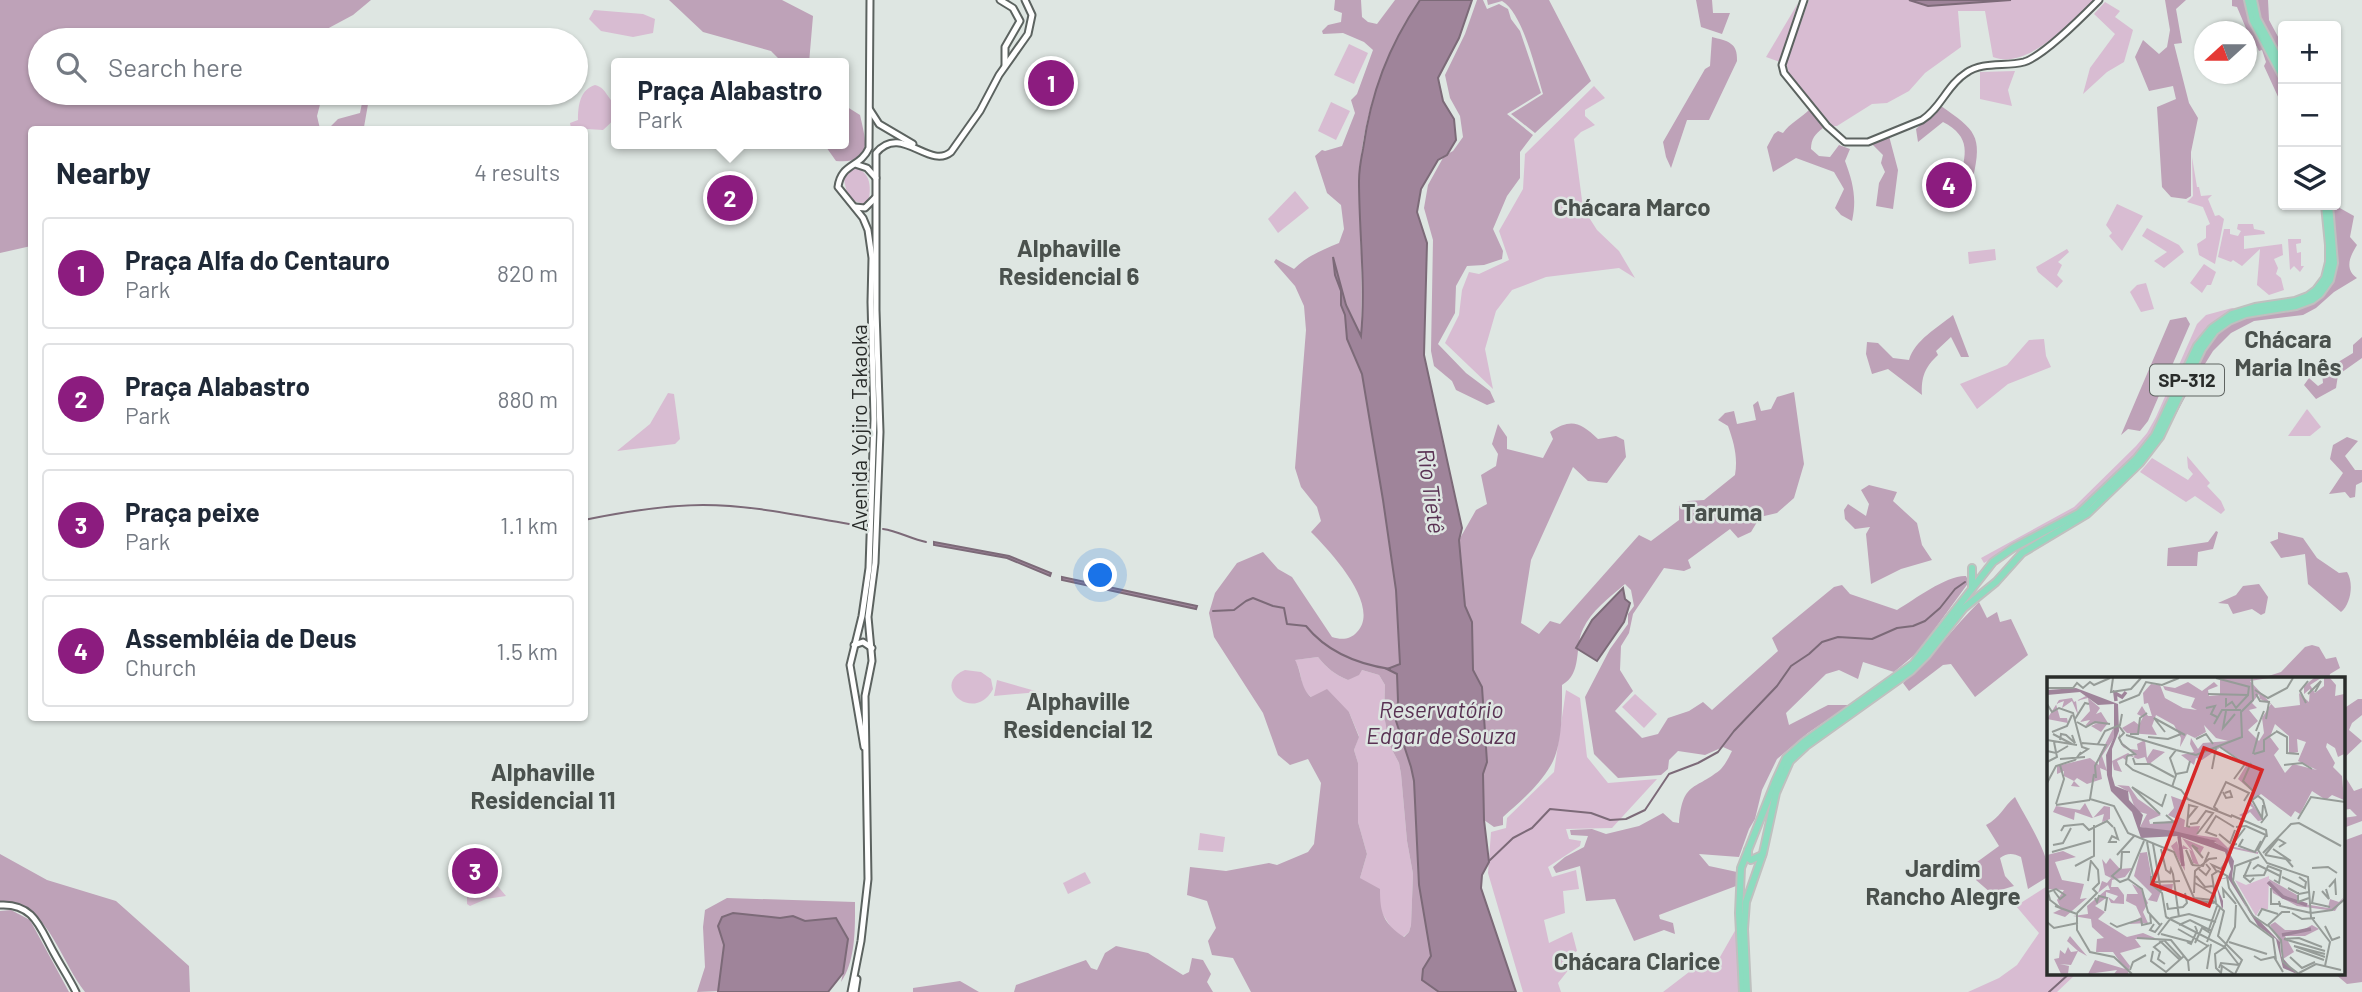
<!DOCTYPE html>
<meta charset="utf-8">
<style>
:root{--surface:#fff;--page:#f6f6f7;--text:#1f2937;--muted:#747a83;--line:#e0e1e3;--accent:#8c1c7f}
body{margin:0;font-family:Barlow,sans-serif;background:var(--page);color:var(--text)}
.controls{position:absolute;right:21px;top:21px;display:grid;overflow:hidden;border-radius:7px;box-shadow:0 2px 5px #0004}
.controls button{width:63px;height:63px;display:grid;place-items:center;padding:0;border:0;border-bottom:2px solid var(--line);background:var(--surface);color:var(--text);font:35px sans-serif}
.compass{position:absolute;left:2194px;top:21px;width:63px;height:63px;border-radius:50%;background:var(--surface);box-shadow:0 2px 5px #0004;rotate:249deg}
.you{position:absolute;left:1101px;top:576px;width:24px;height:24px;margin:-18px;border:5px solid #fff;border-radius:50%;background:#1a73e8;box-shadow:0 0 0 10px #1a73e833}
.badge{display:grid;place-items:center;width:46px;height:46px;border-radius:50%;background:var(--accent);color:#fff;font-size:23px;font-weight:700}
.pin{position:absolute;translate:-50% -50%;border:4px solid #fff;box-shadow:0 2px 7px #0006}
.popup{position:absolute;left:611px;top:58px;width:238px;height:91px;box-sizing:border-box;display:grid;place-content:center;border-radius:7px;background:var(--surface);filter:drop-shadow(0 2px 5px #0005);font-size:23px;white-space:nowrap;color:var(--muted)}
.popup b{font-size:26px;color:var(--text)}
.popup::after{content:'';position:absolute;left:50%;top:100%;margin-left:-14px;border:14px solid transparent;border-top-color:var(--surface)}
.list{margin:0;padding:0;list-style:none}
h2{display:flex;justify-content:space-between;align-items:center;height:91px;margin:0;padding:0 28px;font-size:30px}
h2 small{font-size:23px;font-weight:400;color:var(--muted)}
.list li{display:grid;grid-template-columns:46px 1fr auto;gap:21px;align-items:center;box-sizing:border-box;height:112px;margin:0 14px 14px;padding:0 14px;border:2px solid var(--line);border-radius:7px}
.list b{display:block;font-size:26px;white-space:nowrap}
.list p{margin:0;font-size:23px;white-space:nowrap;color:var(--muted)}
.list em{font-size:23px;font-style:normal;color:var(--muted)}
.icon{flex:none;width:38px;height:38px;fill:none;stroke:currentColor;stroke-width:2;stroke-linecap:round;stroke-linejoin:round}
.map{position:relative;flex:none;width:2362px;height:992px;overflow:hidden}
.search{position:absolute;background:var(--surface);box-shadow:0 2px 5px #0004;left:28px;top:28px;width:560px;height:77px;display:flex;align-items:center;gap:18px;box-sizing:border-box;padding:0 24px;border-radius:38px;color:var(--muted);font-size:26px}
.panel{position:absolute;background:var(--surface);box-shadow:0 2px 5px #0004;left:28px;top:126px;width:560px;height:595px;border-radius:7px}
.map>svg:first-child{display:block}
.green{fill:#d8bcd2}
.forest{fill:#bea2b8;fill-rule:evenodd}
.water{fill:#9f849a;stroke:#7c6a78;stroke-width:2}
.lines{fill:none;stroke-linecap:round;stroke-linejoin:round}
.stream{stroke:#7c6a78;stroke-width:2}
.secondary-casing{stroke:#5c6360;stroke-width:9}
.primary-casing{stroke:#bfc0bf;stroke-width:10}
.secondary{stroke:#fff;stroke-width:5}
.primary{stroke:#8cdcbf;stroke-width:6}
.labels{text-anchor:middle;stroke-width:5;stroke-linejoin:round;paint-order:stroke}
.shield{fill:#dee6e2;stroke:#5f6461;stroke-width:2}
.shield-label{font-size:19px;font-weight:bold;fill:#292c2a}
.street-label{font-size:21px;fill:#292c2a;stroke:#dee6e2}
.water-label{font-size:23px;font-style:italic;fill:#593253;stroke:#dee6e2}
.quarter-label{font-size:24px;font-weight:bold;fill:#4a514d;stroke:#dee6e2}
.inset-river{fill:none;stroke:#9f849a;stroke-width:3.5}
.inset-road{fill:none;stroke:#969c98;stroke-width:2}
.view{fill:#d62828;fill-opacity:0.15;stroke:#d62828;stroke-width:3.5}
.inset-edge{fill:none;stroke:#292c2a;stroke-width:3.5}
</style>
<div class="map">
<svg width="2362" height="992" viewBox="0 0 2362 992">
<rect width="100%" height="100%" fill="#dee6e2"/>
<g class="green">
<path d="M1809,0H2094C2072,21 2027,71 1993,57L1985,11H1958L1961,47L1925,73L1909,91L1887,103L1872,104L1837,126H1833L1790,77L1786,63Z"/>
<path d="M2105,2L2120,11L2115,17L2133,30L2124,62L2107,72L2083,94L2090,68L2115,34L2094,14Z"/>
<path d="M1798,3L1780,62L1766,57Z"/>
<path d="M594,10L643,14L655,19L653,33L633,37L601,31L589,19Z"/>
<path d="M1349,44L1368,53L1354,84L1334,75Z"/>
<circle cx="1051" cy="84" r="16"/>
<path d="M2015,71L2008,90L2012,106L1980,99V72Z"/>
<path d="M595,85C602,87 604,90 608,96C620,112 618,117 603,130L571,128L570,123L578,120C578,105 580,90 595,85Z"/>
<path d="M1594,86L1605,98L1585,110V116L1595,125L1581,132L1574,139L1583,208L1597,230L1619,251L1635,278L1619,268L1546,277L1512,290L1496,311L1485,349L1493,389L1445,343L1459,315L1462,290L1469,272L1479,274L1509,260L1499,231L1523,189L1525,154Z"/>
<path d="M1331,102L1350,111L1336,140L1318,131Z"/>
<path d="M2192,157L2197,187H2199L2201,196L2212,195L2208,199L2215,216L2219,215L2224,219L2215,264L2199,255L2197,244L2206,238V226L2210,224L2203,207L2187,202L2193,196Z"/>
<path d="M855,168C870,172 871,185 869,199L863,204L854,201L847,193L844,180L850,170Z"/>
<path d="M1295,191L1309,208L1278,233L1268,219Z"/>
<path d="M2117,204L2143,216L2122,251L2109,236L2112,233L2106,225Z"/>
<path d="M2238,224H2253L2254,229L2264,231L2265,234L2244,236V249L2282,244L2283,255L2274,259L2278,268L2276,274L2281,278L2284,290L2269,295L2257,285L2260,249L2242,266L2233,260L2231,262L2218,257L2224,229H2230V234L2238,236L2241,231L2237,229Z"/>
<path d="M2147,228L2179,245L2184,252L2164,268L2154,261L2167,252L2142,236Z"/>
<path d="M2288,239H2301V243L2296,244L2297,253L2301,252V266H2304L2300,272L2294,266L2290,270Z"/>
<path d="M1995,249L1996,260L1969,264L1968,252Z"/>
<path d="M2067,249L2069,252L2058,262L2062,265L2057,275L2063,281L2057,288L2038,272L2036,267Z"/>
<path d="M2204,264L2216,272L2211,285H2207L2202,293L2190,283Z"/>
<path d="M2146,283L2154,309L2141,312L2130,292L2137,285Z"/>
<path d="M2232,308L2240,310L2219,319L2204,333L2148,443L2078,512L1984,563L1981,558L2074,507L2136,446L2147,433L2156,417L2197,324L2206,315Z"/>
<path d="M2044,339L2046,356L2051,367L2008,384L1977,409L1960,384L2007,365L2029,340Z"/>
<path d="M668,393L674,394L680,439L675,444L617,451L650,424Z"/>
<path d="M2307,409L2321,427L2310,436H2288Z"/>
<path d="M2187,456L2210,483L2207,486L2221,501L2225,510L2221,514L2195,496L2186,502L2140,472L2152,458L2188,480L2193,474L2188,468Z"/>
<path d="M1318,657C1327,668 1334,674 1348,680L1362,670L1379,675L1385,685L1384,715L1389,744L1399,763L1401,774L1407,841L1413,874L1411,925L1409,932L1403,937L1392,929L1360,878L1367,854L1358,822V763L1354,750L1359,736L1349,712C1335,707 1309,702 1303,687C1300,677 1301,668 1294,660Z"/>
<path d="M965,670L981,672L991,679L993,689C974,725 929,685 965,670Z"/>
<path d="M997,680L1039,692L994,696Z"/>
<path d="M1566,690L1580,698L1587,757L1608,783L1657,779L1612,828L1566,829L1569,839L1581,841L1580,846L1548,867L1552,877L1576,870L1579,889L1563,891L1565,913L1544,920L1549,943L1572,932L1577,951L1566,957L1570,968L1558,983L1561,992H1523L1488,873L1491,832L1506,828L1507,818L1554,772Z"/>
<path d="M1635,694L1657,714L1644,728L1622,707Z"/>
<path d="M1200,833L1225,837L1223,852L1198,850Z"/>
<path d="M470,848L479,864L506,896L486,899L470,906L467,904V849Z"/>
<path d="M1085,872L1091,883L1068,894L1063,883Z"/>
<path d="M2049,885V973H2077L2057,992H1968L1999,978L2017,965L2039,933L2016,906Z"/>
<path d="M1736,929L1739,992H1663L1693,969L1716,964Z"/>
</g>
<g class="forest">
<path d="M0,0H371L353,15L312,37L313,40H40V93H323L317,116L320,129L32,130L31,246L0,253Z"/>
<path d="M669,0H782L813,16L809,63H783L771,51L703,32Z"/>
<path d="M1335,0H1361L1362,17L1368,22L1377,24L1395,0H1420C1384,53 1364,112 1359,176C1358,194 1360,212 1360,230C1362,266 1362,302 1361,338L1346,305L1334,261L1335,275L1341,291V305L1345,315L1347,339L1362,374L1383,500L1396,590L1400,664L1388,669L1397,674L1398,701L1396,721L1411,767L1414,781L1419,885L1431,956L1423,969L1422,979L1439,992H1251L1233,958L1212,955L1208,941L1216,928L1207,901L1187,895L1190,867L1226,871L1269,863L1277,865L1308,852L1314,844L1321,783L1308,759L1290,765L1278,755L1263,713L1214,637L1209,613L1215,593L1237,563L1263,552L1278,569L1292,577L1332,637C1341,640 1350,640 1357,632C1382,606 1329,550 1311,532L1321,521L1317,507L1301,487L1295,468L1306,330L1304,306L1295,286L1274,262L1276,259L1294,269C1307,256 1322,250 1339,243L1344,229L1341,205L1327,193L1315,156L1322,150L1325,151L1342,146L1355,113L1351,100L1357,94L1373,50L1364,42L1343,33L1323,34L1322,31L1328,25L1341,22L1342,13L1334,10ZM1318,657C1327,668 1334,674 1348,680L1359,675L1362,670L1379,675L1385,685L1384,715L1389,744L1399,763L1401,774L1407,841L1413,874L1411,925L1409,932L1404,937C1383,923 1380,913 1380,889L1360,878L1367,854L1358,822V763L1354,750L1359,737L1349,712L1327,689L1311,697C1300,688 1302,672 1295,660Z"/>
<path d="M1477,0H1483L1487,9L1499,4L1508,9L1511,19L1520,31L1541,93L1507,114L1533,135L1520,152V178L1507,196L1493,229L1503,251L1502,259L1484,265L1467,266L1456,286L1455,313L1438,344L1466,373L1490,391L1495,402L1487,405L1456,390L1452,381L1434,366L1431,351L1433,240L1424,208L1428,185L1444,156L1453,151L1463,137L1460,116L1450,98L1445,75L1465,34Z"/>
<path d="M1487,0H1549L1591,81L1535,133L1511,114L1543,94C1536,71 1523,13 1502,1L1488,5Z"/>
<path d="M1696,0H1712L1713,13H1730L1722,34L1701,27Z"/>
<path d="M2165,0H2186L2176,9L2182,43L2174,44L2189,103L2198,118L2191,152V196L2186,199L2171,197L2162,187L2157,107L2176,99L2173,86L2149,91L2135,57L2143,40L2159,54L2167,47L2170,30Z"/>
<path d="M2232,0H2246L2253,29L2283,84V101H2280L2264,66L2266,62L2262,50L2259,51L2253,39L2251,40L2237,7L2232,6Z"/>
<path d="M2256,0H2268L2269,20L2283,46V62L2259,18Z"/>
<path d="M1712,37C1727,41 1738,42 1737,61L1709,120H1687L1671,168L1666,157L1663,142L1705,69L1710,66Z"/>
<path d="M364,93H370L364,127L357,129H328L338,119L360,113Z"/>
<path d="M844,105L860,115C866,142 874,164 836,161L824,144H844Z"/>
<path d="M1941,106C1975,130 1983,135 1973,178L1959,181C1966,155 1972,137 1943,122L1918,142L1916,129Z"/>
<path d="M1810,109L1823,128C1815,134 1811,139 1811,149L1819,156L1830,157L1839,145L1850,149L1845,161C1853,182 1857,199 1852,221L1841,215L1835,208L1844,189L1834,172L1796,158L1773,172L1767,147L1774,134L1778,131L1783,133C1790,123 1801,118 1810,109Z"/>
<path d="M1889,136L1898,170L1893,209L1876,206L1879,183L1885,172L1881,163L1883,155L1871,143Z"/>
<path d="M2336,142L2340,161L2338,207L2354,216L2350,237L2357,245C2350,256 2344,269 2357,278L2334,292L2316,308L2303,315L2254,321L2231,333L2213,351L2190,388L2169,427L2204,350L2217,333L2230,323L2247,317L2286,311L2310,304L2335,269L2336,240L2332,205H2336Z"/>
<path d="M1953,315L1969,357H1961L1951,337L1936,351L1938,355C1925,367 1921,377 1922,395L1888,369L1872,374L1866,354L1867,342L1878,343L1893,358L1909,360C1915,340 1937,328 1953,315Z"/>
<path d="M2186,317L2190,324L2148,421L2140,431L2128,429L2121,435L2170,320Z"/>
<path d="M2362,337V358L2338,375L2336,388L2316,399L2304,385L2309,378L2318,386L2323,383L2322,372L2353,353V345Z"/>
<path d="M1794,392L1804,464L1794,498L1777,513L1760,517L1751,532L1738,538L1730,529L1688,560L1691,568L1684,571L1664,568L1633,614L1629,633L1621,646L1620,670L1633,691L1615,711L1642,738L1658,734L1668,718L1689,711L1703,702L1712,710L1778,651L1772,638L1834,587L1842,585L1850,594L1897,610C1915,599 1947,575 1966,576L1969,582L1918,652L1894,672L1863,662L1858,679L1839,670L1826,674L1786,713L1789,725L1828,705H1849L1808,733L1777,759L1762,790L1755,819L1749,829L1739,857L1699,854L1709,866L1737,872L1736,886L1659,915L1660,919L1673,923L1675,934L1664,930L1634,941L1615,899L1586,901L1580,866L1556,873L1553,867L1565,857L1584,847L1588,836L1571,835L1570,830L1592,829L1606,834L1639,826L1663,813L1673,822L1679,823C1683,782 1693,791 1720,770C1725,765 1729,757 1732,751L1723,747L1705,755L1678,751L1669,760L1668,769L1661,775L1618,778L1594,754L1585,697L1610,649L1628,624V614L1634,606L1631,590L1625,584C1610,597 1591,611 1583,629C1574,647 1583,673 1562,685C1562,709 1563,744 1551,765C1539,786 1520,802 1503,817V825L1494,827L1484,820L1483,774L1487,762L1482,687L1473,670L1472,622L1465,607L1459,540L1476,510L1487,504L1481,475L1496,466L1498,454L1492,444L1498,424L1507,437V449L1543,458L1553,439L1550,432C1571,418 1580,422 1598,439L1616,436L1624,440L1626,457L1607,483L1588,481L1573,467L1531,560L1521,623L1539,634L1550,621L1560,624L1639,535L1651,541L1679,520V506L1688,501L1704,500L1735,475C1738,457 1734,443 1728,426L1718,420L1725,413L1734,411L1737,424L1756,420L1753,405L1758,401L1761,411L1771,409L1777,397Z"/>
<path d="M2347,437L2358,441L2345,456L2355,470H2362V482L2356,485L2355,497L2350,498L2345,492L2329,494L2343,473L2330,459L2333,445Z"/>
<path d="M1869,485L1897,492L1893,501L1917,523L1922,545L1932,560L1901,569L1871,584L1866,534L1870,527L1855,529L1845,519L1844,510L1848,504L1866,516L1869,504L1861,490Z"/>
<path d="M2216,531L2218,532L2213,549L2198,552L2197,566H2167L2168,548L2208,542Z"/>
<path d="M2278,532L2303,538L2317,558L2339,573L2347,572C2354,583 2351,604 2341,612L2308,584L2305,554L2281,558L2270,542L2278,539Z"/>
<path d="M2259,584L2268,597L2265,613L2261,615L2252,609L2233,614L2228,604L2218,603L2236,595L2243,586Z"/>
<path d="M1979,602L1987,618L1997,612L2000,622L2011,619L2028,655L1975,697L1951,664L1943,665L1909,691L1903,683C1931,658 1953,628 1979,602Z"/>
<path d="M2312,645L2319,647L2326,659L2336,657L2340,668L2330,674L2329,679H2259L2281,672L2305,647Z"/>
<path d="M2358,699H2362V715L2352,723L2349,730L2362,741L2343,759V709Z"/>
<path d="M2343,773L2354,791L2362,788V821L2346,827L2343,826V818L2357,816L2350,809L2343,810Z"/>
<path d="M2015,797C2026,819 2049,852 2049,876L2028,889L2021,857C2013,853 2007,853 2000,858L2005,876L2014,886L1991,893L1976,880L1977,862L1999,846L1986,825C2000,818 2003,807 2015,797Z"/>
<path d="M2362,834V982L2347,984L2334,973H2343V841Z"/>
<path d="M0,854L47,880L116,901L189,966L190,992H85C63,964 53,922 21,905C15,901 7,902 0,901Z"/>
<path d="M727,898L855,902C855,928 856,960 841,982L843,973L836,918L805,921L793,916L780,918L733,913L718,926L724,945L720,991L697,992L705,967L703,927L705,910Z"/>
<path d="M11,910L30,920L69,992H0V911Z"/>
<path d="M1116,946L1148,953L1183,975L1189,972L1192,958L1203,960L1211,974L1207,982L1213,992H1014L1016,985L1086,960L1091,968L1097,970L1105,953Z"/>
<path d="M960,981L979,992H913V988Z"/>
</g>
<g class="water">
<path d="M1420,0H1472L1459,38L1438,78L1443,101L1454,119L1456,140L1447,155L1438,160L1421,189L1417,212L1427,243L1424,355L1462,528L1459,540L1465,606L1472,622L1473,670L1482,687L1487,762L1483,774L1484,820L1489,862L1482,875L1481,888L1516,992H1439L1422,980L1423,969L1431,956L1419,885L1414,781L1411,767L1396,721L1398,701L1397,674L1387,669L1400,664L1396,590L1383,500L1362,374L1347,339L1345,315L1341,305V291L1335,275L1333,257L1346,305L1361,336C1366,285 1359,232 1359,181C1359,170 1361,159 1363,149C1371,93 1388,47 1420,0Z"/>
<path d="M1909,0H2011L1928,6Z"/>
<path d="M934,542L1009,556L1051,573L1050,576L1007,558L934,545Z"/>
<path d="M1062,577L1197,606L1196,609L1062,580Z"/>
<path d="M1623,588L1625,599L1630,603L1624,622L1597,661L1576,648L1592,620Z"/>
<path d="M733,913L780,918L793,916L805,921L836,918L848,939L843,973L828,992H718L724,945L718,926L722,917Z"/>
</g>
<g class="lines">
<g class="stream">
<path d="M584,520C623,512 664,505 703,505C752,505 801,516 849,524"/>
<path d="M883,529C898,531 911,539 926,542"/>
<path d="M1213,611L1234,610L1246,601L1253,598L1273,606L1284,608L1287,624L1306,626C1327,652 1357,664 1390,669"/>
<path d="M1489,861L1513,838L1532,828L1550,809L1591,813L1610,820L1626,819L1645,810L1669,774L1698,763L1718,752L1734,731L1777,686L1791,666L1809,654L1822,642L1838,637L1872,639L1897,628L1913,626L1925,621L1940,608L1955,589L1965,582"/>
<path d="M2049,992L2070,973"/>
</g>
<defs>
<g id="secondary">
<path d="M1000,0L1013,8L1020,21L1005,47V65"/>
<path d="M1804,0L1782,65L1784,73L1827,126L1845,142H1868L1922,120C1941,108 1947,85 1966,73C1983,61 2005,67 2024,62C2044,56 2083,16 2099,0"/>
<path d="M870,110L879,124L913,144"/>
<path d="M855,164L867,168L876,178"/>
<path d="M855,207L865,208L875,198"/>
<path d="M854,645L863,642L872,648"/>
<path d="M864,747L850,665L862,616L869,568L874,419L871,302L872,258L868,230L863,218L838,187C841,163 860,168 869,148L870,0"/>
<path d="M0,905C34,903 40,928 54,953C61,966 69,978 76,992"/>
<path d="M851,992L861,941L868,879L865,696L872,661L868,617L875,563L880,432L876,310V153C901,123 929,170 951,152L980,111L999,75L1028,34L1032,15L1025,0"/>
<path d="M855,992L857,979"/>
</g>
<g id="primary">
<path d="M2248,0L2253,21L2283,77"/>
<path d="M2253,0L2257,19L2283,67"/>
<path d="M1972,587V568"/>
<path d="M1748,850V858L1751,860L1762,855"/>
<path d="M1743,992L1739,913L1741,868L1775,782L1786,758L1804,742L1913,664L1993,562L2013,548L2079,513L2136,459L2155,435L2197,346L2212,328L2232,314L2255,307L2295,301L2308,296L2316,290L2325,278L2329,262V245L2325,205"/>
<path d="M1747,992L1744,929L1746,902L1763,853L1776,793L1790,761L1806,746L1911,671L1927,655L1964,608L1996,582L2022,553L2087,514L2140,463L2160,437L2202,349L2215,331L2229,321L2246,314L2296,306L2312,300L2320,294L2330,280L2334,263L2329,205"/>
</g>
</defs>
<use href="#secondary" class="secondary-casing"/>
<use href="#primary" class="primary-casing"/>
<use href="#secondary" class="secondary"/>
<use href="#primary" class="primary"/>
</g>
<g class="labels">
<rect class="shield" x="2150" y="364.5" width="74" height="31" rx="5"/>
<g class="shield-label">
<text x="2187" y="387">SP-312</text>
</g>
<g class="street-label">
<text transform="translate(860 428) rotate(-90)" y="7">Avenida Yojiro Takaoka</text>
</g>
<g class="water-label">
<text transform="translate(1431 491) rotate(82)" y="8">Rio Tietê</text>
<text x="1441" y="718">Reservatório<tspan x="1441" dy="26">Edgar de Souza</tspan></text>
</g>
<g class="quarter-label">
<text x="1632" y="216">Chácara Marco</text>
<text x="1069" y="257">Alphaville<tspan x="1069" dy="28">Residencial 6</tspan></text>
<text x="2288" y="348">Chácara<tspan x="2288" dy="28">Maria Inês</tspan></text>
<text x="1722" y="521">Taruma</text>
<text x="1078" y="710">Alphaville<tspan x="1078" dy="28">Residencial 12</tspan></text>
<text x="543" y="781">Alphaville<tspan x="543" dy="28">Residencial 11</tspan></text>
<text x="1943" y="877">Jardim<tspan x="1943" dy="28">Rancho Alegre</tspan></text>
<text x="1637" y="970">Chácara Clarice</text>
</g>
</g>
<g transform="translate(2047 677)">
<rect width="298" height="298" fill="#dee6e2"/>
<path d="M222,199L221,232H213L209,239L188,203L199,208Z" fill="#d8bcd2"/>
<path d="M173,1H222L203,4L228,31L253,28L252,16L262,25L263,12L257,17V9L267,1H274L263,8L268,16L277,9V1H283L289,8L288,19L297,17V77L291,80L288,71L280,66L279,70L288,86L286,90L295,99L297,123L285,118L279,123L265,114L253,137L248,134L244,140L214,117L204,125L217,143L211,144L203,135L196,140L192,138L206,131L202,128L206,115L191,102L200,87L174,70L155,83L149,81L147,88L134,78L147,75L143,67L144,61L151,72L156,66L181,64L169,61L157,48L159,55L148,61L140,57L133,70L134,61L127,48L109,38L105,49L110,58L80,56L75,51L87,44L92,48L96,40L90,37L95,29L101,39H105L101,26L97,27L96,16L104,7L113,8L118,21L136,31L150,33L144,30L148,21L118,13L116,9L128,11L141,5L155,14L167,5L171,9L161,13L162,19L173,18ZM212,17L213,22L224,27L215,41L217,56L212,64L201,53L211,44L202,33L210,31L205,26ZM228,47L242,59V77L251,75L250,62L259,65L251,84L270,93L246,87L238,96L227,78L232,72L223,60ZM39,19L53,31L49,37L54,35L61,46L54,55L44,49L51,46L38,49L43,43L33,45L43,34L41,21L29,24L31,38L25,24L15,31L17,24L9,27L13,41H20L21,46L0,42L12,23L25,21L27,25ZM67,50V61L55,79L60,94L53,91L55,102L40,107L30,101L27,104L33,110L24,109L27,104L17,99V94L10,97V89L43,81L52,88V79ZM73,56V64L83,72L91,73L90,67L98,63L100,81L106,72L118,75L101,88L98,80L91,82L80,78V84L76,81L70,84L75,95L67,93L65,84L81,76L87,80L88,76L76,70L71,61ZM70,108L82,109L91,122L114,138L102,143L103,147L132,143L121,138L127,131L124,119L138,124L132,140L138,143L137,150L153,149L150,158L171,161L181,171L183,169L211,175V177L183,171L185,177L165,163L93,150L100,137L89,134L82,115ZM38,126L46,141L57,129L63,130V142L55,145L57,137L45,141L28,135L27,143L6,135L9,129L33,133ZM135,161L157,170L153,177L144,169L152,188L146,186L142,172H136L138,194L124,169L130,164L133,176L136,168L145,174ZM16,174L29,180L8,185L15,203L37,207L33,222L40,221L18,240L6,236L14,232L10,223L17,213L0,212V178ZM100,175L106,208L126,207L125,213L114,214L110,225L101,223L105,217L87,199L93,176ZM63,181L73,192L85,191L78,200L65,203L64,210H71L77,218V227L64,226L61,220L67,224L71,219L59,215V221L48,229L58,235L51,242L80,260L96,256L108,261L88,262L94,270L73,276L83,289L81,297H67L70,293L41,297L48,283L78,292L66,275H49L50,262L57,261L45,250L44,242L26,239L41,237L40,229L59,213H63L61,208L51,216L55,204L60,206L64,201L58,198L55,182L59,187ZM222,202L250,218L251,226L281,231L283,222L292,225L297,220L288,234L250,229L226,216ZM85,207L94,212L101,226L96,235L101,246L82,247L94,240L89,229L79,224L80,217H91ZM228,245L238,253H256L265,248L272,252L258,259H238L247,275L236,282L235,269L223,248ZM23,259L40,279L31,274L24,288L13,287L22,289L21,297H14L7,282L12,281L13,273L18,277L21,270L24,275L31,274L20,264Z" fill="#bea2b8" fill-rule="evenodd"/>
<path d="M29,11L71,27L72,54L65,72V99L68,109L81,114L82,123L96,138L93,150L127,154L170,164L167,165L180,172L187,184L185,200L200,231L233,265L234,279L250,297L236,291L229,262L211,249L181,201L174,202L170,210L176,224V230L175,232L170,211L173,202L181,200L184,192L178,175L131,159L94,161L85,135L64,114L60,98L59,78L67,60V27L51,28L33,15L0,18V13Z" fill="#9f849a"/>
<path class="inset-river" d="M69,24L68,16L75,20L79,15M132,159L136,189M221,205L236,220L260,228M235,258L264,252"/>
<path class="inset-road" d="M66,1L64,15L84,12L94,1M169,1L203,10M0,11H26L30,6L36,11L43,5L47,8L63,1M208,13L221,21L240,11L246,1M161,17L201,18L202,9M209,17L213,24L222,25L219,42M261,17L274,4L268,15M179,21V29L185,25L189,31L201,18M72,26L92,18L99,5L115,8L132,1M259,26L253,14L261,4M0,27L5,35L12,31L26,36L35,70L41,72L32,78M159,31L168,29L164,37L170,40M179,34L176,51L188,37M28,42L38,26L42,27M30,45L39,50L48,45L63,47M167,47L175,33H194M72,49L77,56L72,61L75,67L88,77L80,79M209,54L217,34M229,54L240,60V76L252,77M5,55L20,49L25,38M118,55L107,41L138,58M6,57L25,67M83,57H91L93,41L100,36M79,58L129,73M101,60L121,62L134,57M149,62L159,57L166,67M0,63L30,68M13,63L14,57L19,58L28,66L25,58M35,66L59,68L48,89L49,101M51,67L58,54L73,48L75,37M173,70L198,87L187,102M129,73L149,78L195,60L194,35L206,23L205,1M0,74L9,76L21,69M206,77L212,55M207,77L217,74V63L229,55M80,79L79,87L86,93L134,113L141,122M86,81L88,87H103L127,100M13,82L38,80M0,85L10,80L7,65M204,86L196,104L206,114M237,88L255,86L265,92M165,92L169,71M47,97L43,122L67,129L81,156L127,175L147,221L165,223L177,234L171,259L195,283L188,297M129,97L140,95L143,84M0,106L9,89L28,83L34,75M125,110L129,98L123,81L129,73M176,115L179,121L185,120L183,114L178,116M138,121L185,140M9,127L17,102L13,88M9,128L43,123M171,133L167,130L179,105L202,116L197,124M113,137L85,110L115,129L119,117M184,138L219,153L220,160M141,141L150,130L142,128L140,149L143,150M251,142L264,120L298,125M106,146L127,145L119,138M214,146L220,138L216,123L211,119L205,123L215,141L216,128M143,147L150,146L159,134L166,136L150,157M67,150L71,162L65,159L62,165H70M189,150L199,149L219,158L211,173L220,186L261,200L264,240L283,265L278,289M14,154L17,149L36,147L42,153L60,144L66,150M172,157L183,166L188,153M170,159L159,155L169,139L187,150M196,162L192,169L208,175L214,164M97,164L81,202L95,212L101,235L113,248M100,165L107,205L133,204M106,167L114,214M190,167L185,168L198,151M6,168L16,166L24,151M114,172L119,193L123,196L124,192L126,197M151,172L145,168L156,181M226,172L244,184M5,175L44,164M216,176L244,147L252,146L294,169M70,178L88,158M218,178L231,162L238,166L232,170M218,178L239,182L246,190M212,180L188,189L186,204L206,239L221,249M204,184L197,200L203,205L207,201M145,188L139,173L146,188M145,188L156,189L162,175M28,189L47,179V148M265,191L281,190L290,196M152,192L159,198L163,192L159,187M206,192L211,188L233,199M170,195L165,188L174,192L180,183M126,197L132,240M104,199V207L115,216L119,240M149,199L158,210L166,209M196,199L217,198L221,189L234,194L232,206L227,203M235,200L258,211L259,205L252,200M81,202L73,205L65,199L74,191L75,175H83M41,204L44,183M148,206L166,217M282,210L288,203L289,218M224,211V227H234M241,211L252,217L262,215M267,214L265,226L283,230M275,214L282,222L279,212M1,215L9,212L18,218L13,222L7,214M1,215L3,223L15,232M251,215V225L262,221M147,216L148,194L162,182L170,181M48,221L50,225L52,219L60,221L58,234M177,221L176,212L189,227M146,223L167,226M232,224L233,229L264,236L285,233L298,222M120,226L121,232L136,230L140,226L138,216M169,226L165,198L171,194L180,199L182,211L203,244L226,261L229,283M8,229L30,237V253L43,275L67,280L85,297M30,236L50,216L46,212L52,206L51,193L44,184M245,236L255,242L268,241M211,239L215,232L231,237M119,240L178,270L192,288M0,245L7,251L31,246M63,246L70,250L94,242L95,248L104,246L103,237M107,247L103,253L108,255L115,246M132,248L143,243L165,254M221,248L234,263L236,285L252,297M221,248L235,235H243M278,249L285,263L293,260M131,252L161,269M161,255L170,229M114,257L144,265M111,258L124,241L142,237L169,245M90,261L124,263L141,284L142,294M237,262L278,274M237,262L252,261L275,270M112,263L133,283M140,265L144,267L150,254L148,249M160,265L173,231M182,265L220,277M148,266L155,251L163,256M111,267L117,263L134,281M111,267L107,270L113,275L111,282L118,287M178,269L188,250L189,228M178,270L168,277L169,291L174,296L175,289L187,297M249,273L277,283M106,274L104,284L119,295L137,279M207,279L214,283L227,280L236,295M243,280L255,291L268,285M278,280L247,269L278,277M141,284L162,268M172,291L174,286L192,288M160,292L164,267M83,293L86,285L99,278M252,296L269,287L294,293"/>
<path class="view" d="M157,71L215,93L162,229L105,207Z"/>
<rect width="298" height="298" class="inset-edge"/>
</g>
</svg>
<div class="controls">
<button>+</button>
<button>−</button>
<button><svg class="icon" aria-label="layers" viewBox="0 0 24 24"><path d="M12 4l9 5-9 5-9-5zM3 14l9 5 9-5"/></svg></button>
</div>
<svg class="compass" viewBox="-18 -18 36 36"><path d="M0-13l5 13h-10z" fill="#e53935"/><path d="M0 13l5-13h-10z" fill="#747a83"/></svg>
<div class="you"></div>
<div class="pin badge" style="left:1051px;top:83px">1</div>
<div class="pin badge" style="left:730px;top:198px">2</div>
<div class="popup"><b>Praça Alabastro</b>Park</div>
<div class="pin badge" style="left:475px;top:871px">3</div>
<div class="pin badge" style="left:1949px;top:185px">4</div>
<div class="search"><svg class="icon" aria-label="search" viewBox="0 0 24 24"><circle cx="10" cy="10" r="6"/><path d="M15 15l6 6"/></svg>Search here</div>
<section class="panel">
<h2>Nearby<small>4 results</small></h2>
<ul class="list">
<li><span class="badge">1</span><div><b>Praça Alfa do Centauro</b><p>Park</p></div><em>820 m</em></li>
<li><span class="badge">2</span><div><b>Praça Alabastro</b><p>Park</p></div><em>880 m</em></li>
<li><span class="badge">3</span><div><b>Praça peixe</b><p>Park</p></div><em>1.1 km</em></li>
<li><span class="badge">4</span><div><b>Assembléia de Deus</b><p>Church</p></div><em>1.5 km</em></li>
</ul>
</section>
</div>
